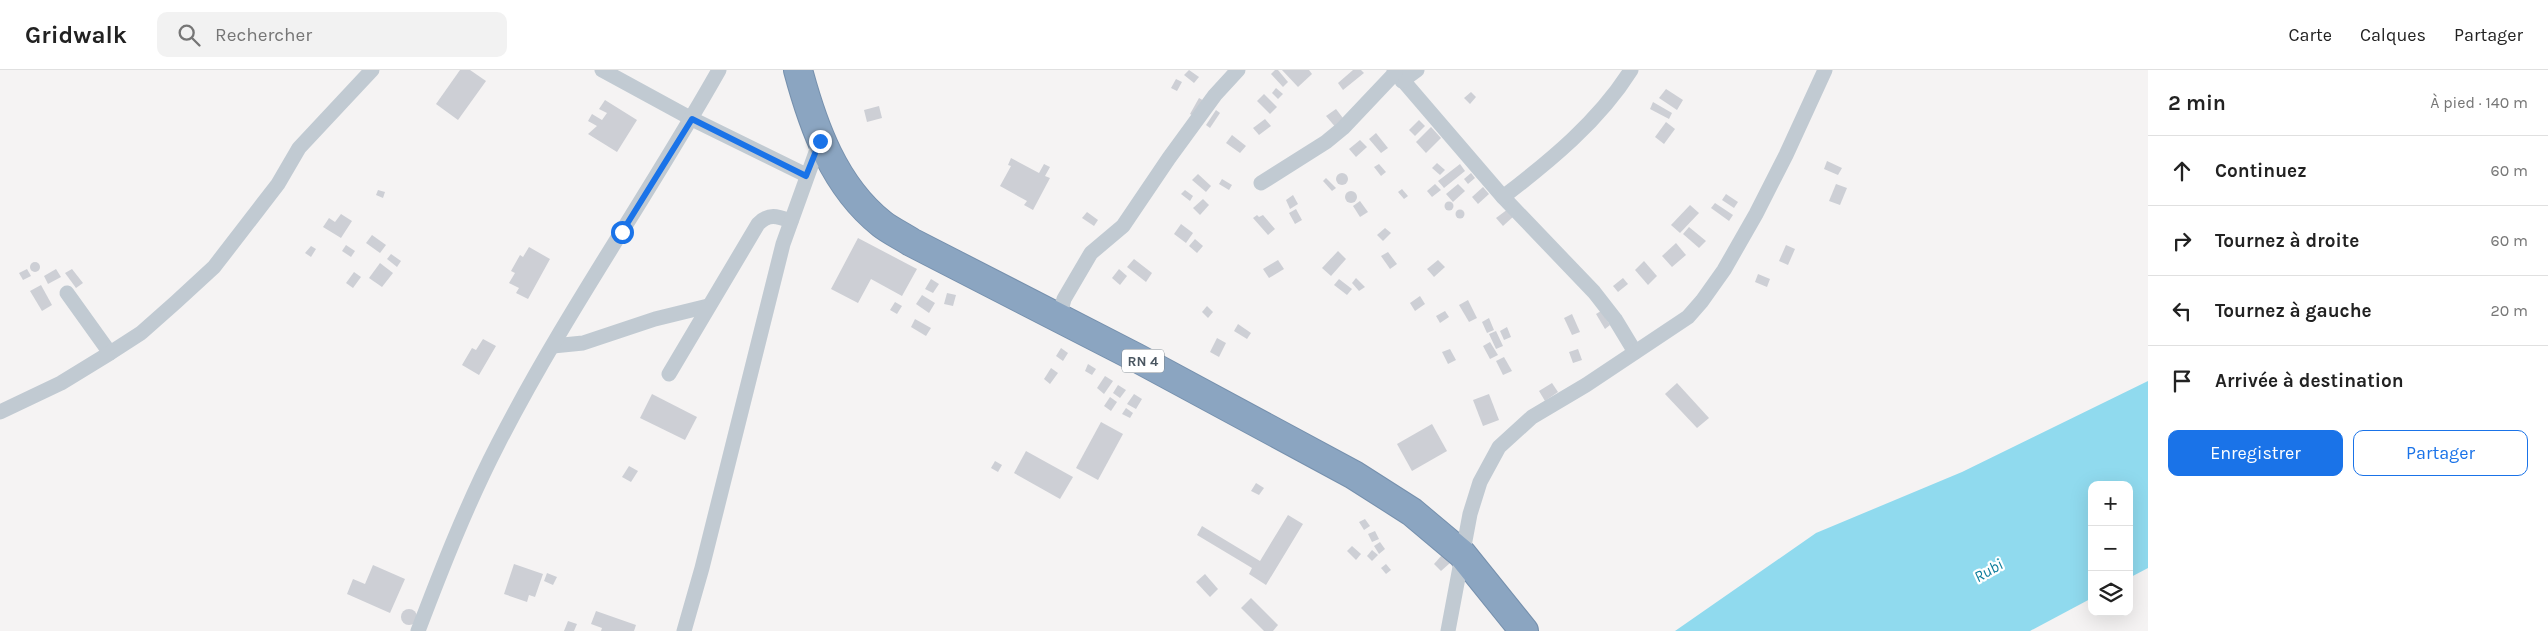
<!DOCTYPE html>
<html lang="fr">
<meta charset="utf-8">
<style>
:root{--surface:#fff;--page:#f2f2f2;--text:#222;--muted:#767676;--line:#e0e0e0;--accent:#1a73e8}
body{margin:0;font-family:Karla,sans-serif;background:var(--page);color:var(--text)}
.controls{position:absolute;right:15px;bottom:15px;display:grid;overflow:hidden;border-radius:10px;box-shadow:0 5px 20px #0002}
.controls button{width:45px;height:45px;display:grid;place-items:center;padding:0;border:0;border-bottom:1px solid var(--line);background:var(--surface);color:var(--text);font:25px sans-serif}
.stop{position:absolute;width:15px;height:15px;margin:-11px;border:4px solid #1a73e8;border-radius:50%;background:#fff}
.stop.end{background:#1a73e8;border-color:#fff;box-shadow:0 1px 5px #0008}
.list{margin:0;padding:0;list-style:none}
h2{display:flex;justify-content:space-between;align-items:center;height:65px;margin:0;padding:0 20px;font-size:21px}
h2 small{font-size:16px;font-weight:400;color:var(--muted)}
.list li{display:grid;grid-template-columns:32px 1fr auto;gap:15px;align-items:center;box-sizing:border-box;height:70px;padding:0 20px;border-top:1px solid var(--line)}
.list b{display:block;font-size:19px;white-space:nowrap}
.list em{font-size:16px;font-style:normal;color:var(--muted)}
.actions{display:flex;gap:10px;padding:15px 20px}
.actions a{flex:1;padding:11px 0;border:1px solid var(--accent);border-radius:10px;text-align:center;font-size:18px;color:var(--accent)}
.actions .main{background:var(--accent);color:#fff}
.icon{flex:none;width:28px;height:28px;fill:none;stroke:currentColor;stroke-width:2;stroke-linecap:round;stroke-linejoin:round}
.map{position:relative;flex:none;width:2148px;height:561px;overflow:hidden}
header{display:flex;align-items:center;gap:30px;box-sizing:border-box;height:70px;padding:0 25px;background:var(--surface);border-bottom:1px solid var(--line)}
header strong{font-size:24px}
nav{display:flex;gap:28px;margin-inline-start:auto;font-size:18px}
.search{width:350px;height:45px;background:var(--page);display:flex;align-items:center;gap:12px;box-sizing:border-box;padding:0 18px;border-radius:10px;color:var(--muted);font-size:19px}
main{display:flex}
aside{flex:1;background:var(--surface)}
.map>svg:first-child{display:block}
.water{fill:#90daee}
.building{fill:#cdcfd5}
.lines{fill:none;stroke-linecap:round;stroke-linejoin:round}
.highway-casing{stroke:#7690ad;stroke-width:30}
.street{stroke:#c1cad2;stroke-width:15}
.highway{stroke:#8ba5c1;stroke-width:28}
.route{stroke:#1a73e8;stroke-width:6}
.labels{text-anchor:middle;stroke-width:4.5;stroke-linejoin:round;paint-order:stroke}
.shield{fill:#fff;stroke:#808990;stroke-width:1}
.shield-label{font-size:14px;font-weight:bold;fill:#4a5661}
.water-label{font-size:16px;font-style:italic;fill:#0c7c9b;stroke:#fff}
</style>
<header>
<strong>Gridwalk</strong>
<div class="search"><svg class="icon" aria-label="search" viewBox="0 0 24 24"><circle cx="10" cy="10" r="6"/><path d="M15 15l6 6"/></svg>Rechercher</div>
<nav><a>Carte</a><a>Calques</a><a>Partager</a></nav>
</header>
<main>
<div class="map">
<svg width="2148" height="561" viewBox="0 0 2148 561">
<rect width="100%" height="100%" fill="#f5f3f3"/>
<path class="water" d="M2148,311V498L2129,508V415H2092V528L2030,561H1675L1816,463L1962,402Z"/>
<g class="building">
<path d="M460,0H470L486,11L458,50L436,34Z"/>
<path d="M1189,0L1199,7L1194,13L1184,5Z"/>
<path d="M1275,0H1278L1288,12L1283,17L1271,4Z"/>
<path d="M1282,0H1309L1312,4L1298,17Z"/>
<path d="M1353,0H1361L1364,3L1343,20L1338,13Z"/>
<path d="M1176,9L1182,12L1177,21L1171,18Z"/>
<path d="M1276,18L1283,24L1278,29L1272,23Z"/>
<path d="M1666,19L1683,30L1677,40L1659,28Z"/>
<path d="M1471,22L1476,27L1470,34L1464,28Z"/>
<path d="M1264,24L1277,37L1270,44L1257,31Z"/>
<path d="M1199,28L1206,32L1197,48L1190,44Z"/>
<path d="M605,30L637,50L617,82L588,64L597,56L588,51L592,44L602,50L607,43L599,39Z"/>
<path d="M1653,32L1672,43L1669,49L1650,39Z"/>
<path d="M879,36L882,48L867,52L864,40Z"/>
<path d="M1336,39L1346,52L1337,59L1326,46Z"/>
<path d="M1216,40L1220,43L1210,58L1206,55Z"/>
<path d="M1265,49L1271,56L1259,65L1253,58Z"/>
<path d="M1419,50L1425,56L1415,66L1409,60Z"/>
<path d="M1666,52L1675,59L1664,74L1655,67Z"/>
<path d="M1431,57L1441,68L1426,83L1416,72Z"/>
<path d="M1376,63L1388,78L1381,83L1369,69Z"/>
<path d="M1232,65L1246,76L1240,83L1226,73Z"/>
<path d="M1360,70L1367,77L1356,87L1349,79Z"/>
<path d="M1011,88L1039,103L1044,94L1050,97L1045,106L1050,108L1033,140L1024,135L1027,131L1000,116L1011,96L1008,95Z"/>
<path d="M1827,91L1842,98L1838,105L1824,99Z"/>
<path d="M1437,93L1445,100L1440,105L1432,98Z"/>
<path d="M1379,94L1386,102L1381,106L1374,97Z"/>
<path d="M1460,94L1465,101L1444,118L1438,111Z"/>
<circle cx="1342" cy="109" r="6"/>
<path d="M1471,103L1475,108L1468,114L1464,109Z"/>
<path d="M1198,104L1211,116L1206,122L1192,110Z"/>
<path d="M1326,108L1336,118L1332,121L1323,111Z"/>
<path d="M1222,109L1232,115L1229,120L1219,114Z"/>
<path d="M1435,114L1441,120L1432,127L1427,121Z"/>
<path d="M1458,114L1465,121L1453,132L1446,124Z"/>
<path d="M1836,114L1847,118L1840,135L1829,131Z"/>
<path d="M1483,117L1489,124L1478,134L1472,127Z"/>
<path d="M1402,119L1408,126L1404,129L1398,122Z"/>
<path d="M378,120L385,122L383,128L376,125Z"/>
<path d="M1185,120L1193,126L1190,131L1181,124Z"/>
<circle cx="1351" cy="127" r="6"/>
<path d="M1726,124L1738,132L1734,138L1722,130Z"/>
<path d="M1293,125L1298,134L1290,139L1286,130Z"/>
<path d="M1203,129L1209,135L1200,145L1193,138Z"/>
<path d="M1360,131L1368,142L1360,147L1353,136Z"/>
<circle cx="1449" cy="136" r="4.5"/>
<path d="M1715,133L1733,145L1729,151L1711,138Z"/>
<path d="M1690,135L1699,143L1680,163L1671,155Z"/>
<path d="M1296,139L1302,150L1295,154L1289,143Z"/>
<path d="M1508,139L1514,146L1503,156L1496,148Z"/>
<circle cx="1460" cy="144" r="4.5"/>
<path d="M1087,142L1098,150L1094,156L1082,148Z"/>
<path d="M341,144L352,151L341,168L323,157L329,148L335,152Z"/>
<path d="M1257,145L1259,147L1263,145L1275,159L1268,165L1253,148Z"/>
<path d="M1181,154L1193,163L1186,173L1174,164Z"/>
<path d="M1689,157L1706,171L1699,178L1683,164Z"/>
<path d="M1385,158L1391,163L1383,171L1377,165Z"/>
<path d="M372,165L386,175L380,183L366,173Z"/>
<path d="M858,168L917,199L902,226L871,209L858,233L831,219Z"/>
<path d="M1195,169L1203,176L1197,183L1189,176Z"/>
<path d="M1676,173L1686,185L1672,197L1662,186Z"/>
<path d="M346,175L355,181L351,187L342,181Z"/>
<path d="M1786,175L1795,179L1788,195L1779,191Z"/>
<path d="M311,176L316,179L311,187L305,183Z"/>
<path d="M529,177L550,189L528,229L516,223L519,218L509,213L515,203L511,201L520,185L523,187Z"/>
<path d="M1338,181L1346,189L1331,206L1322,198Z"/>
<path d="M1388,182L1397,194L1390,199L1381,186Z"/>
<path d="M391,184L401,191L397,197L387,189Z"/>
<path d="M1134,189L1152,203L1146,212L1127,197Z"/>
<path d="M1278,190L1284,199L1269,208L1263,199Z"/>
<path d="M1438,190L1445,197L1434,207L1427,199Z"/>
<path d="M1644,191L1657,206L1648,215L1635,200Z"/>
<circle cx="35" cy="197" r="5"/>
<path d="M380,193L393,203L382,217L369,208Z"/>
<path d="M27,199L31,206L23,210L19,203Z"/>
<path d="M56,199L61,207L48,214L44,206Z"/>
<path d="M72,199L83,213L76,218L65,203Z"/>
<path d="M1119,199L1127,206L1120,215L1112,208Z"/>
<path d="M354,202L361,207L353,218L346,213Z"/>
<path d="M1758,204L1770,209L1767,217L1755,212Z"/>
<path d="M1356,208L1365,217L1359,221L1352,213Z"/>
<path d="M1623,208L1628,214L1618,222L1613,216Z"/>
<path d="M931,209L939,214L933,223L925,219Z"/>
<path d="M1339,209L1352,219L1347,225L1334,215Z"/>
<path d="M41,215L52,235L42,241L30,221Z"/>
<path d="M947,223L956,225L953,236L944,234Z"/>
<path d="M922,225L935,233L929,243L916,234Z"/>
<path d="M1420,226L1425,234L1415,241L1410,233Z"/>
<path d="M1468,230L1477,248L1469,252L1459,235Z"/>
<path d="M895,232L902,236L897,244L890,240Z"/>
<path d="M1207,236L1213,242L1208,248L1202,242Z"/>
<path d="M1445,241L1449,247L1440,253L1436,246Z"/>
<path d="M1601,241L1610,255L1605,259L1596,244Z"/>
<path d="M1572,244L1580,262L1572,265L1564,248Z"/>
<path d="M1489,248L1494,260L1487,263L1482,252Z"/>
<path d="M915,249L931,258L926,266L911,257Z"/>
<path d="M1238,254L1251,263L1247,269L1234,261Z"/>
<path d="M1507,257L1511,267L1504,270L1500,261Z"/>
<path d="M1496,261L1503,276L1496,279L1489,264Z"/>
<path d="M1217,268L1226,273L1219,287L1210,282Z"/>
<path d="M483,269L496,276L479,305L462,295L472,278L476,280Z"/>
<path d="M1490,272L1498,285L1490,289L1483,276Z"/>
<path d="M1061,278L1068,283L1063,291L1056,286Z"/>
<path d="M1450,279L1456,290L1448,294L1442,282Z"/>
<path d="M1578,279L1582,290L1573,293L1569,282Z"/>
<path d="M1504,287L1512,301L1503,305L1496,291Z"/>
<path d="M1088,294L1096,299L1092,305L1085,301Z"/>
<path d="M1051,298L1058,303L1050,314L1044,309Z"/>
<path d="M1105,306L1113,311L1104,324L1097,318Z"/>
<path d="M1552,313L1558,322L1545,331L1539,321Z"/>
<path d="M1677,313L1709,348L1697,358L1665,324Z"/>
<path d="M1118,315L1126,320L1120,328L1113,323Z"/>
<path d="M652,324L697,347L685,370L640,348Z"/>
<path d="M1134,324L1142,329L1136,339L1127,334Z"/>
<path d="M1489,324L1499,350L1483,356L1473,330Z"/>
<path d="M1110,327L1117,332L1111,341L1104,336Z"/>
<path d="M1126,338L1133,343L1130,348L1122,344Z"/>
<path d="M1101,352L1123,364L1098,410L1076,398Z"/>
<path d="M1432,354L1447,381L1412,401L1397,374Z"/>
<path d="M1026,381L1073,407L1060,429L1014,403Z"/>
<path d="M995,391L1002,395L998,402L991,398Z"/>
<path d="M629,396L638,401L631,412L622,407Z"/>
<path d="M1256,413L1264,418L1259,425L1251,421Z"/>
<path d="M1288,445L1303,454L1266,515L1249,504L1252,498L1197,465L1202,456L1260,491Z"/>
<path d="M1365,449L1370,456L1364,460L1359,452Z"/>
<path d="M1375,461L1379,469L1372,472L1368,464Z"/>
<path d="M1380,472L1385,479L1379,484L1374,476Z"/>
<path d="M1352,476L1361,484L1356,490L1347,481Z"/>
<path d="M1372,480L1378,485L1372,491L1367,486Z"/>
<path d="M1442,485L1450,493L1441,501L1434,494Z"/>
<path d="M514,494L543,504L535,527L529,525L527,532L504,524Z"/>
<path d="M1386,494L1391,500L1386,504L1381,498Z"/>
<path d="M373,495L405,509L390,543L347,524L353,509L365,514Z"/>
<path d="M547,503L557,507L553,515L544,511Z"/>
<path d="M1205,504L1218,519L1210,527L1196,512Z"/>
<path d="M1251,528L1278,555L1273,561H1264L1241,538Z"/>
<circle cx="409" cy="547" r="8"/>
<path d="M596,541L636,555L634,561H601L602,558L591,554Z"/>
<path d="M568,551L577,554L574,561H564Z"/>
</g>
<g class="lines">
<defs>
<path id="highway" d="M798,0C813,56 834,116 882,154C891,161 902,166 911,172L1137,288L1354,405L1412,442L1462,484L1524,561"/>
</defs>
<use href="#highway" class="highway-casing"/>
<g class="street">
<path d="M602,0L692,49L806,105"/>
<path d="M1394,0L1503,127L1594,222L1615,249L1635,282"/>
<path d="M1402,11L1417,0"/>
<path d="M1261,113L1326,72L1343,58L1395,3"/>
<path d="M1503,127C1550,91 1599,51 1631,0"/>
<path d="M67,223L110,283"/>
<path d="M1059,248L1064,229L1091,183L1123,156L1169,88L1215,25L1238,0"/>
<path d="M553,276L583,273L655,249L708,236"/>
<path d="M669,304L758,154C769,143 777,146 791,151"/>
<path d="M0,342L61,313L110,283L141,263L176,232L214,197L278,114L299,78L372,0"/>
<path d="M418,561C442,498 467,434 498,374C564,245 648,126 719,0"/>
<path d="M684,561L702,498L783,174L820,71"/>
<path d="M1448,561L1470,444L1480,412L1499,377L1532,347L1586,315L1688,247L1702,231L1724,200L1756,144L1786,85L1825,0"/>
</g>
<use href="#highway" class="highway"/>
</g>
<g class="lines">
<path class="route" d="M622,162L692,49L806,106L820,71"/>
</g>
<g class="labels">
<rect class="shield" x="1122" y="279.5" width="42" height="23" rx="4"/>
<g class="shield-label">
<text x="1143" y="296">RN 4</text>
</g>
<g class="water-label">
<text transform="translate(1988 500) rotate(-30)" y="6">Rubi</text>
</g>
</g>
</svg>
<div class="controls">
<button>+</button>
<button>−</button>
<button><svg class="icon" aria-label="layers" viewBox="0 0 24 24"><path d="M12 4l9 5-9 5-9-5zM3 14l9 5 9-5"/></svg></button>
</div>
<div class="stop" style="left:622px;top:162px"></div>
<div class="stop end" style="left:820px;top:71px"></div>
</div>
<aside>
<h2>2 min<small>À pied · 140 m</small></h2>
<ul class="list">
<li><svg class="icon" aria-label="ahead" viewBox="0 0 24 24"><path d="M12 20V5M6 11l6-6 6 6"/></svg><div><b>Continuez</b></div><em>60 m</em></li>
<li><svg class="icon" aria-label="right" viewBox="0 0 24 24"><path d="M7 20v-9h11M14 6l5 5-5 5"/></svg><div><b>Tournez à droite</b></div><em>60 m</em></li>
<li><svg class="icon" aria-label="left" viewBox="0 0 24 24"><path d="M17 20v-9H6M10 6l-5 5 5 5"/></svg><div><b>Tournez à gauche</b></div><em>20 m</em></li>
<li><svg class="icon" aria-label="arrive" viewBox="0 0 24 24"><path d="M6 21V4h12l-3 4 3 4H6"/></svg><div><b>Arrivée à destination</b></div></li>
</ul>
<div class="actions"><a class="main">Enregistrer</a><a>Partager</a></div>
</aside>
</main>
